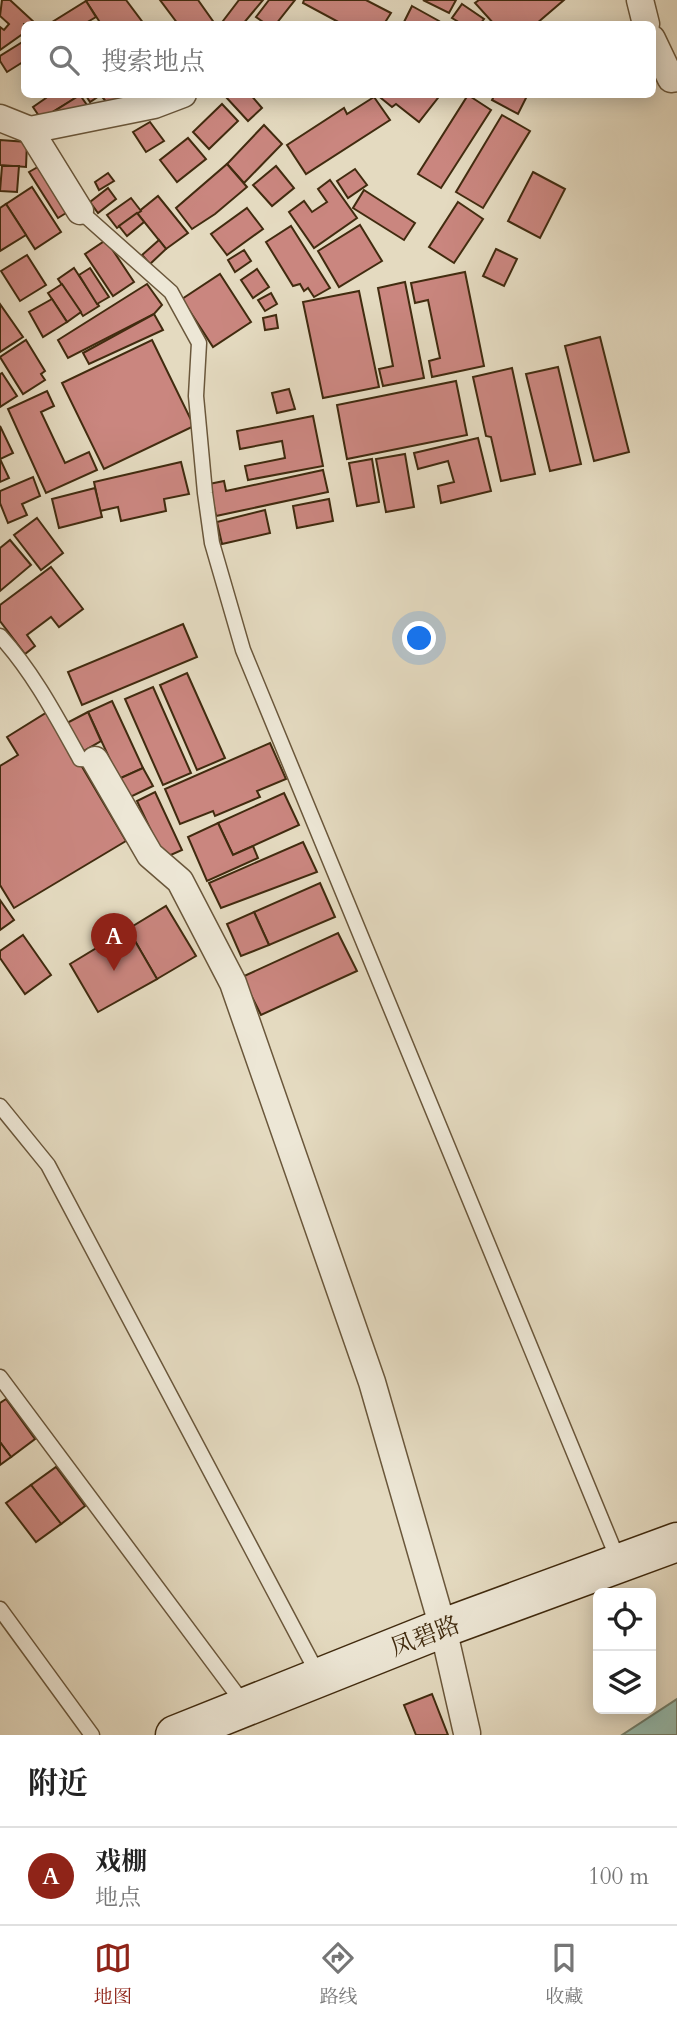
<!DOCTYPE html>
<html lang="zh">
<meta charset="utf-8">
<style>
:root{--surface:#fff;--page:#f2f2f2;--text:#222;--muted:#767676;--line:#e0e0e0;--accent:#8f2418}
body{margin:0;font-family:Cardo,"Noto Serif SC",serif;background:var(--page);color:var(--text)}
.controls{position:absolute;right:21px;bottom:21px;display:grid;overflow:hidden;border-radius:10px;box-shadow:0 4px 18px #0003}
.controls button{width:63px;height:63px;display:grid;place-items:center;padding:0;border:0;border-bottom:2px solid var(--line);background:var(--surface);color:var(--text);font:35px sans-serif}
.you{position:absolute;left:420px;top:639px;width:24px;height:24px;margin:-18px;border:5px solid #fff;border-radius:50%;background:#1a73e8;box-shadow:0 0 0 10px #1a73e833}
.badge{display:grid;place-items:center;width:46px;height:46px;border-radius:50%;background:var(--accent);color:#fff;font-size:23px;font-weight:700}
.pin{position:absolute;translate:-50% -58px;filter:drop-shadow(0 2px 4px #0008)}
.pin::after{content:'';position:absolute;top:37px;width:24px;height:21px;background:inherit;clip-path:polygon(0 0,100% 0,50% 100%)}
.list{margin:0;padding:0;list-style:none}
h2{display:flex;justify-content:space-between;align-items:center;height:91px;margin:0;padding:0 28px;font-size:30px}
h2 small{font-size:23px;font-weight:400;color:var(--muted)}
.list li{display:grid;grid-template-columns:46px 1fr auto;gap:21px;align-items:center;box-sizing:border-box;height:98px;padding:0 28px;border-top:2px solid var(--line)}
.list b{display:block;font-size:26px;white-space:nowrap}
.list p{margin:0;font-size:23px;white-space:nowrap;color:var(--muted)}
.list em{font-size:23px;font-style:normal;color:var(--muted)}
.icon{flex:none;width:38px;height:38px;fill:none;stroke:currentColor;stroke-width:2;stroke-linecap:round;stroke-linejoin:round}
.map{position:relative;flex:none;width:677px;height:1735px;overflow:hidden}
.search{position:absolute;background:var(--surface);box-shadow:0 4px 18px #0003;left:21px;right:21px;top:21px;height:77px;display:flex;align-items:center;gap:18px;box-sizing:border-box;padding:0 24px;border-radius:10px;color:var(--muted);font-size:26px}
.sheet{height:189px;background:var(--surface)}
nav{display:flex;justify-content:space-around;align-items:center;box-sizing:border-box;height:98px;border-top:2px solid var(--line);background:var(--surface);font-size:19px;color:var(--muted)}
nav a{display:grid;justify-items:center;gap:4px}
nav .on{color:var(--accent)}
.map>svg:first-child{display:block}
.water{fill:#97bbac;stroke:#75816d;stroke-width:2}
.building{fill:#ca867f;stroke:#412b0f;stroke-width:2}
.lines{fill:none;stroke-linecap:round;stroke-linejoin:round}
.service-casing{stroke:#6a573b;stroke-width:17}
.minor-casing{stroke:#6a573b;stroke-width:29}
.secondary-casing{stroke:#412b0f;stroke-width:41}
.service{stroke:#ede7d6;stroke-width:14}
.minor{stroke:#ede7d6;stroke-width:26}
.secondary{stroke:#ede7d6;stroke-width:38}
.labels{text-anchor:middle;stroke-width:5;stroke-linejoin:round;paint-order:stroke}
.street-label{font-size:24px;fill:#412b0f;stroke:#ede7d6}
</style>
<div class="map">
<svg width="677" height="1735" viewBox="0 0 677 1735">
<rect width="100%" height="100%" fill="#e4dac0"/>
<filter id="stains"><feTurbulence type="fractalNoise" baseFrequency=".00286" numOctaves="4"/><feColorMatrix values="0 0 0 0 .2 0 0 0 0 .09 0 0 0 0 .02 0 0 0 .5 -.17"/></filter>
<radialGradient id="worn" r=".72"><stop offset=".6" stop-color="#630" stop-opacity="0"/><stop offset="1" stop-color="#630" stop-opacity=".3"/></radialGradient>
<path class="water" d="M677,1699V1735H622Z"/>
<g class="building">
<path d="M2,0H10L36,24H24V33L0,50V27L4,30L9,24L0,16Z"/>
<path d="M88,0H126L144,24H101L86,1Z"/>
<path d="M160,0H198L215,24H178Z"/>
<path d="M239,0H263L243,24H227L223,21Z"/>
<path d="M269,0H295L276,24H266L256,17Z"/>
<path d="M304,0H366L391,13L384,24H342L303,3Z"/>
<path d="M423,0H456L449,13Z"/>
<path d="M479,0H564L536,24H494L475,3Z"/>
<path d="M86,1L96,17L84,24H49Z"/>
<path d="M462,4L484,19L480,24H462L452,18Z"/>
<path d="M412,6L439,21L437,24H403Z"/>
<path d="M24,41V65L23,62L7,72L0,61V56Z"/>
<path d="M44,94L80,95L41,119L33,107L46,98Z"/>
<path d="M85,94H102L90,102Z"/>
<path d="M110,94H140L112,109L103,98Z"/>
<path d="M227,94H250L262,108L248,121L225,96Z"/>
<path d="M376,94H441L419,122L396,104L392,107Z"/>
<path d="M495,94H528L518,114L492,100Z"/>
<path d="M80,95L89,108L56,117L53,112Z"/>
<path d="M468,95L491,110L441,188L418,174Z"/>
<path d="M374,97L390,120L306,174L287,145L344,108L347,114Z"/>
<path d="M222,104L238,121L209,149L193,132Z"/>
<path d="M502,115L530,131L483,208L456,192Z"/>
<path d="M150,122L164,141L146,152L133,132Z"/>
<path d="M264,125L282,144L244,183L227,164Z"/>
<path d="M188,138L206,159L177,182L160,160Z"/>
<path d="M0,140L27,142L26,167L0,165Z"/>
<path d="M43,164L71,210L58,218L29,172Z"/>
<path d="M227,164L247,187L215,214L192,229L176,208Z"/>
<path d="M2,166H19L17,192L0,191Z"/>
<path d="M276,166L294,188L272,206L253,185Z"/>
<path d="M355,169L367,185L348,198L337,181Z"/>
<path d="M533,172L565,189L540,238L508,221Z"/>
<path d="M108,173L114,181L99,190L95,182Z"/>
<path d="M330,180L357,218L314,248L289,212L304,201L312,212L327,202L318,189Z"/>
<path d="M32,187L61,232L35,249L6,204Z"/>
<path d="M108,188L116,199L98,213L90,202Z"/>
<path d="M364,190L415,223L404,240L353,208Z"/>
<path d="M158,196L188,233L166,249L137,213Z"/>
<path d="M131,198L141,211L117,228L107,215Z"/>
<path d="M458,202L483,219L454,263L429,247Z"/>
<path d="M6,204L26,235L0,251V208Z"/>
<path d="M247,208L263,229L227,255L211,234Z"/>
<path d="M137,213L144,222L127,236L119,226Z"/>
<path d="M360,225L382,261L339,287L318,251Z"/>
<path d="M291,226L330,288L314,297L308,288L304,291L300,284L293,286L266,242Z"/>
<path d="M106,240L134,282L113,296L85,254Z"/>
<path d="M159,240L166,249L150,264L142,255Z"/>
<path d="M496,249L517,259L504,286L483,276Z"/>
<path d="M244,250L251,261L235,272L228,260Z"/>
<path d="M27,255L46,285L20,301L1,271Z"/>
<path d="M74,268L99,306L83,316L58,279Z"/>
<path d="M90,268L109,297L97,304L79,275Z"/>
<path d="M257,269L269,287L253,298L241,280Z"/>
<path d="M465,272L484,366L432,377L429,361L440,358L428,300L415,303L411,283Z"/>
<path d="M220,274L251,322L213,347L182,299Z"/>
<path d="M405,282L424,378L383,386L379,369L393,366L378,288Z"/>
<path d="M62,284L81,312L67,322L48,293Z"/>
<path d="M147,284L162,305L154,314L68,358L58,340Z"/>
<path d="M359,291L379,387L323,398L303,302Z"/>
<path d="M271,293L277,304L265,311L258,300Z"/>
<path d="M52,299L67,322L43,337L29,312Z"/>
<path d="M0,304L23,337L0,352Z"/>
<path d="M154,314L163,330L89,364L83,353Z"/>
<path d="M276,315L278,328L265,330L263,318Z"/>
<path d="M600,337L629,452L594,461L565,346Z"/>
<path d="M26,340L45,371L41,374L45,380L23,394L0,357Z"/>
<path d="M152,340L194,426L104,469L62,383Z"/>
<path d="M558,367L581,464L550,471L526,374Z"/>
<path d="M512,368L535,474L501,481L491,437L486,436L473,377Z"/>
<path d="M2,373L17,396L0,407V374Z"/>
<path d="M456,381L467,435L347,459L337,405Z"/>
<path d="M289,389L295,409L277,413L272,393Z"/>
<path d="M47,391L54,406L41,412L65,463L89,452L97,470L46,493L8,409Z"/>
<path d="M313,416L323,466L248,480L245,466L285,458L282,441L240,449L237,431Z"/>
<path d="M0,426L13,453L0,459L9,478L0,482Z"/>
<path d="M478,438L491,491L441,503L438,486L454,482L448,461L418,469L414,453Z"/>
<path d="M405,454L414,507L386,512L376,459Z"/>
<path d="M372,459L379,502L357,506L349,463Z"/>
<path d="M181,462L189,494L164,499L166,511L121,521L118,507L100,511L94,482Z"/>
<path d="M323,470L328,492L216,516L209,484L224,481L226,491Z"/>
<path d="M33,477L40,496L22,504L27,515L8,523L0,503V491Z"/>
<path d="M95,488L102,517L59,528L52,499Z"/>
<path d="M329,499L333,521L297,528L293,506Z"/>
<path d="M265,510L270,533L222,544L217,522Z"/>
<path d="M37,518L63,553L41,570L14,535Z"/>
<path d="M10,540L31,565L0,591V548Z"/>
<path d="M51,567L83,609L59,627L51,617L27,635L35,646L25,654L0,621V605Z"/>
<path d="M183,624L197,657L82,705L68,672Z"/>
<path d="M187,673L225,758L197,770L160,685Z"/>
<path d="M153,687L191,773L163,785L125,699Z"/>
<path d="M112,701L143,768L119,779L88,712Z"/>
<path d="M49,711L126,841L14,908L0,885V766L18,755L7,737Z"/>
<path d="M88,712L101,741L80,753L65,724Z"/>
<path d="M270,743L286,779L257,791L260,797L215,816L213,811L180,824L165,789Z"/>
<path d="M143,768L153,786L124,800L114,781Z"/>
<path d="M155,792L182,850L164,858L137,801Z"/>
<path d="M284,793L299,825L233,855L218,823Z"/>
<path d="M218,823L233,855L253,846L258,858L207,881L188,837Z"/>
<path d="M303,842L317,872L221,908L209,883Z"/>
<path d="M320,883L335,917L269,945L254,912Z"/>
<path d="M0,900L14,920L0,930Z"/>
<path d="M166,906L196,956L157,979L128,929Z"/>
<path d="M254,912L269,945L241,956L227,924Z"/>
<path d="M128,929L157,979L98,1012L70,964Z"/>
<path d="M338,933L357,971L261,1015L242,977Z"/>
<path d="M23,935L51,975L25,994L0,958V951Z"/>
<path d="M6,1399L35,1439L11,1457L0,1442V1403Z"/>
<path d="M0,1442L11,1457L0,1465Z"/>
<path d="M56,1467L85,1506L61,1524L31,1485Z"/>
<path d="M31,1485L61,1524L36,1542L6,1503Z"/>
<path d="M432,1694L448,1735H416L404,1705Z"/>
</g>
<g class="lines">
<defs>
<g id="service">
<path d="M80,211L171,292L199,343L196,396L205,493L212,543L243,650L619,1562"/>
<path d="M0,636C33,672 56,716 80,759L95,760"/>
<path d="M0,1106L48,1165L319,1676"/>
<path d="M0,1377L244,1704"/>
<path d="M0,1609L92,1735"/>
</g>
<g id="minor">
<path d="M640,0L646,24"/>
<path d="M652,39L671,79L677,78"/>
<path d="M0,118L30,130L154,105L183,94"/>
<path d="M30,130L80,211"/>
<path d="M95,760L150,855L180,881L233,983L372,1382L443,1628L467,1733"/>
</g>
<path id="secondary" d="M175,1735L443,1628L677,1542"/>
</defs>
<use href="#service" class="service-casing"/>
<use href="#minor" class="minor-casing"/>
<use href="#secondary" class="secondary-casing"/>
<use href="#service" class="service"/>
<use href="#minor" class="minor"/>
<use href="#secondary" class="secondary"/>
</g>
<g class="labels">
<g class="street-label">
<text transform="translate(425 1636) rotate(-21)" y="8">凤碧路</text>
</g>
</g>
<rect width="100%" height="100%" filter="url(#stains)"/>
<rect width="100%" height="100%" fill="url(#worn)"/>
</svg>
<div class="controls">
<button><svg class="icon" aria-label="locate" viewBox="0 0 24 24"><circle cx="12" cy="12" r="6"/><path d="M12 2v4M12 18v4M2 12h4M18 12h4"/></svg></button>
<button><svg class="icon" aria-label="layers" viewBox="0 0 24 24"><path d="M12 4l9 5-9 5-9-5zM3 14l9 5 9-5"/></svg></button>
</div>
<div class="you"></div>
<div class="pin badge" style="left:114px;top:971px">A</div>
<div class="search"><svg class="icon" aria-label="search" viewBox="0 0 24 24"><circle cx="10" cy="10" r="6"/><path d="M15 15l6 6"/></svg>搜索地点</div>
</div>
<section class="sheet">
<h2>附近<small></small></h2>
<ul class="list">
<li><span class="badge">A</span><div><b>戏棚</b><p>地点</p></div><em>100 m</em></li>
</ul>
</section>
<nav>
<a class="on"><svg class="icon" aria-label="map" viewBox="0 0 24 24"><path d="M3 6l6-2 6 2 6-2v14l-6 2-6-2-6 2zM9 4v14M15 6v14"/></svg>地图</a>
<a><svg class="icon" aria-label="directions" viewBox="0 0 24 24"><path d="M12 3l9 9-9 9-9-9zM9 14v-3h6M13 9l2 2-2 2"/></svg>路线</a>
<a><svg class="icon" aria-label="saved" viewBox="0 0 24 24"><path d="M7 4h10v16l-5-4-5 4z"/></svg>收藏</a>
</nav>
